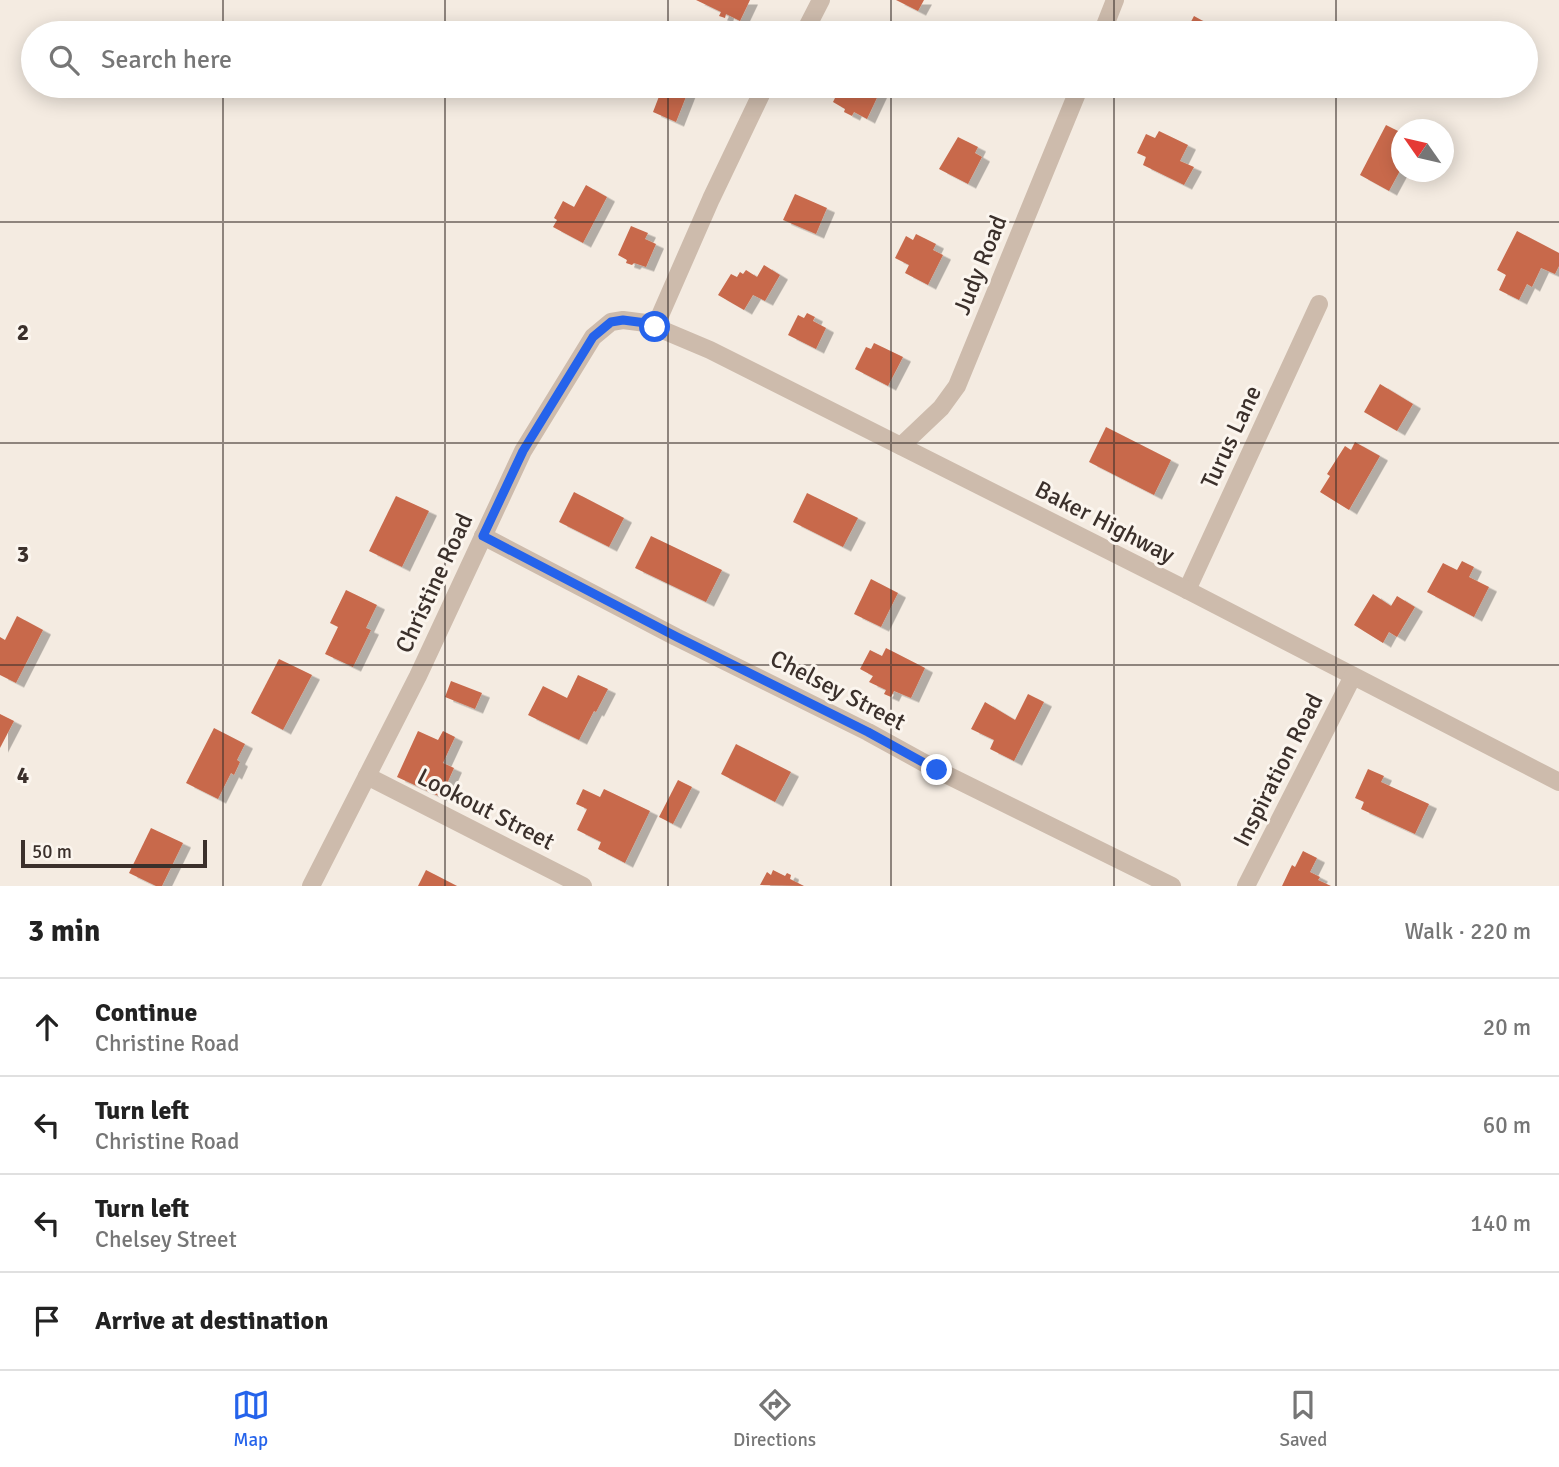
<!DOCTYPE html>
<meta charset="utf-8">
<style>
:root{--surface:#fff;--page:#f2f2f2;--text:#222;--muted:#767676;--line:#e0e0e0;--accent:#2563eb}
body{margin:0;font-family:Signika,sans-serif;background:var(--page);color:var(--text)}
.compass{position:absolute;left:1391px;top:119px;width:63px;height:63px;border-radius:50%;background:var(--surface);box-shadow:0 4px 18px #0003;rotate:304deg}
.scale{position:absolute;left:21px;bottom:18px;width:186px;box-sizing:border-box;padding-left:7px;border:4px solid #3b302b;border-top:0;font-size:19px;line-height:24px;white-space:nowrap;color:#3b302b;-webkit-text-stroke:5px #fbf5ee;paint-order:stroke}
.stop{position:absolute;width:21px;height:21px;margin:-16px;border:5px solid #2563eb;border-radius:50%;background:#fff}
.stop.end{background:#2563eb;border-color:#fff;box-shadow:0 2px 7px #0008}
.list{margin:0;padding:0;list-style:none}
h2{display:flex;justify-content:space-between;align-items:center;height:91px;margin:0;padding:0 28px;font-size:30px}
h2 small{font-size:23px;font-weight:400;color:var(--muted)}
.list li{display:grid;grid-template-columns:46px 1fr auto;gap:21px;align-items:center;box-sizing:border-box;height:98px;padding:0 28px;border-top:2px solid var(--line)}
.list b{display:block;font-size:26px;white-space:nowrap}
.list p{margin:0;font-size:23px;white-space:nowrap;color:var(--muted)}
.list em{font-size:23px;font-style:normal;color:var(--muted)}
.icon{flex:none;width:38px;height:38px;fill:none;stroke:currentColor;stroke-width:2;stroke-linecap:round;stroke-linejoin:round}
.map{position:relative;flex:none;width:1559px;height:886px;overflow:hidden}
.search{position:absolute;background:var(--surface);box-shadow:0 4px 18px #0003;left:21px;right:21px;top:21px;height:77px;display:flex;align-items:center;gap:18px;box-sizing:border-box;padding:0 24px;border-radius:38px;color:var(--muted);font-size:26px}
.sheet{height:483px;background:var(--surface)}
nav{display:flex;justify-content:space-around;align-items:center;box-sizing:border-box;height:98px;border-top:2px solid var(--line);background:var(--surface);font-size:19px;color:var(--muted)}
nav a{display:grid;justify-items:center;gap:4px}
nav .on{color:var(--accent)}
.map>svg:first-child{display:block}
.building{fill:#c8694b;filter:url(#shadow)}
.lines{fill:none;stroke-linecap:round;stroke-linejoin:round}
.minor{stroke:#cdbbac;stroke-width:18}
.route{stroke:#2563eb;stroke-width:9}
.grid{fill:none;stroke:#3b302b;stroke-width:2;stroke-opacity:0.55}
.labels{text-anchor:middle;stroke-width:6;stroke-linejoin:round;paint-order:stroke}
.street-label{font-size:24px;fill:#3b302b;stroke:#fbf5ee}
.grid-label{font-size:23px;text-anchor:middle;font-weight:bold;fill:#3b302b;stroke:#fbf5ee;stroke-width:6;stroke-linejoin:round;paint-order:stroke}
</style>
<div class="map">
<svg width="1559" height="886" viewBox="0 0 1559 886">
<defs>
<filter id="shadow"><feDropShadow dx="8" dy="4.5" stdDeviation="0" flood-color="#0004"/></filter>
</defs>
<rect width="100%" height="100%" fill="#f4ebe1"/>
<g class="building">
<path d="M696,0H750L740,21L726,14L725,18L719,16L721,12Z"/>
<path d="M896,0H924L918,11Z"/>
<path d="M1194,16L1214,27L1227,33H1185Z"/>
<path d="M663,86H679L689,89L676,122L653,112Z"/>
<path d="M841,86L882,87L867,119L854,112L852,116L844,112L845,109L833,102Z"/>
<path d="M1386,125L1402,133V167L1389,191L1360,175Z"/>
<path d="M1159,131L1188,145L1180,161L1194,167L1184,185L1143,165L1146,157L1137,153L1146,134L1155,138Z"/>
<path d="M958,137L978,147L975,153L982,157L968,184L939,169Z"/>
<path d="M586,185L607,197L583,243L553,227L557,220L554,218L563,201L574,207Z"/>
<path d="M795,194L827,208L816,234L783,220Z"/>
<path d="M631,226L648,233L645,239L656,244L646,267L634,263L632,265L626,263L627,260L618,255Z"/>
<path d="M1517,231L1559,253V266L1555,274L1541,268L1532,287L1527,284L1519,300L1499,290L1506,275L1497,270Z"/>
<path d="M916,234L936,244L933,250L943,255L928,285L905,273L909,265L895,258L906,236L913,240Z"/>
<path d="M764,265L780,275L765,301L753,295L744,310L718,295L731,274L737,277L740,272L743,274L746,270L757,277Z"/>
<path d="M807,313L815,317L813,321L826,328L816,349L788,335L798,315L804,318Z"/>
<path d="M874,343L903,357L888,386L855,369L866,347L871,349Z"/>
<path d="M1380,384L1413,404L1397,431L1364,412Z"/>
<path d="M1106,427L1171,460L1154,495L1089,462Z"/>
<path d="M1355,442L1380,456L1349,510L1320,492L1330,476L1327,474L1345,446L1351,450Z"/>
<path d="M574,492L624,518L609,547L559,522Z"/>
<path d="M807,493L858,518L843,547L793,522Z"/>
<path d="M396,496L429,511L402,567L369,551Z"/>
<path d="M651,536L722,570L706,602L635,568Z"/>
<path d="M1462,561L1474,567L1469,577L1489,587L1474,617L1427,592L1443,563L1457,570Z"/>
<path d="M871,579L898,593L881,627L854,614Z"/>
<path d="M346,590L377,605L366,628L371,630L353,667L325,654L338,627L330,623Z"/>
<path d="M1373,594L1391,606L1397,596L1415,607L1397,637L1389,632L1383,643L1354,625Z"/>
<path d="M17,616L43,630L16,683L0,675V637L5,640Z"/>
<path d="M886,648L925,668L911,698L894,691L891,697L884,694L886,690L869,682L873,676L860,669L870,650L882,656Z"/>
<path d="M279,659L312,675L283,730L251,713Z"/>
<path d="M578,675L608,689L596,712L594,711L579,740L528,715L543,686L567,698Z"/>
<path d="M451,681L482,693L475,709L445,697Z"/>
<path d="M1028,694L1044,702L1014,761L990,749L994,740L971,729L985,702L1015,720Z"/>
<path d="M0,714L14,721L0,748Z"/>
<path d="M214,728L245,744L237,760L240,762L234,775L231,773L218,799L186,783Z"/>
<path d="M418,731L438,740L443,731L455,737L443,763L454,768L441,797L397,777Z"/>
<path d="M736,744L791,772L775,802L721,774Z"/>
<path d="M1368,769L1384,776L1381,782L1429,804L1415,834L1361,809L1364,802L1355,798Z"/>
<path d="M678,780L692,787L673,824L659,817Z"/>
<path d="M583,789L600,797L604,789L650,811L625,863L598,849L601,842L577,830L587,809L576,804Z"/>
<path d="M151,828L183,843L162,886H156L129,873Z"/>
<path d="M1303,851L1317,858L1310,872L1320,877L1318,880L1331,886H1282L1292,865L1295,867Z"/>
<path d="M426,870L457,886H418Z"/>
<path d="M773,870L785,876L787,873L791,875L790,879L804,886L760,885L767,872L771,875Z"/>
</g>
<g class="lines">
<g class="minor">
<path d="M804,33L821,0"/>
<path d="M1102,33L1115,0"/>
<path d="M655,327L711,199L765,86"/>
<path d="M901,446L941,408L957,386L1080,86"/>
<path d="M483,536L676,637L868,732L937,770L1172,886"/>
<path d="M1187,590L1319,304"/>
<path d="M367,776L583,886"/>
<path d="M311,886L418,676L523,451L593,337L611,322L623,320L646,323L710,350L1187,590L1559,782"/>
<path d="M1246,886L1353,676"/>
</g>
</g>
<g class="lines">
<path class="route" d="M655,327L646,323L623,320L611,322L593,337L523,451L483,536L677,637L868,732L937,770"/>
</g>
<path class="grid" d="M223,0V33M445,0V33M668,0V33M891,0V33M1114,0V33M1336,0V33M223,86V886M445,86V886M668,86V886M891,86V886M1114,86V886M1336,86V886M0,222H1559M0,443H1559M0,665H1559"/>
<g class="labels">
<g class="street-label">
<text transform="translate(980 265) rotate(-68)" y="8">Judy Road</text>
<text transform="translate(1231 437) rotate(-65)" y="8">Turus Lane</text>
<text transform="translate(1105 522) rotate(27)" y="8">Baker Highway</text>
<text transform="translate(434 583) rotate(-65)" y="8">Christine Road</text>
<text transform="translate(838 690) rotate(27)" y="8">Chelsey Street</text>
<text transform="translate(1278 770) rotate(-63)" y="8">Inspiration Road</text>
<text transform="translate(486 809) rotate(27)" y="8">Lookout Street</text>
</g>
</g>
<g class="grid-label">
<text x="23" y="340">2</text>
<text x="23" y="562">3</text>
<text x="23" y="783">4</text>
</g>
</svg>
<svg class="compass" viewBox="-18 -18 36 36"><path d="M0-13l5 13h-10z" fill="#e53935"/><path d="M0 13l5-13h-10z" fill="#767676"/></svg>
<div class="scale">50 m</div>
<div class="stop" style="left:655px;top:327px"></div>
<div class="stop end" style="left:937px;top:770px"></div>
<div class="search"><svg class="icon" aria-label="search" viewBox="0 0 24 24"><circle cx="10" cy="10" r="6"/><path d="M15 15l6 6"/></svg>Search here</div>
</div>
<section class="sheet">
<h2>3 min<small>Walk · 220 m</small></h2>
<ul class="list">
<li><svg class="icon" aria-label="ahead" viewBox="0 0 24 24"><path d="M12 20V5M6 11l6-6 6 6"/></svg><div><b>Continue</b><p>Christine Road</p></div><em>20 m</em></li>
<li><svg class="icon" aria-label="left" viewBox="0 0 24 24"><path d="M17 20v-9H6M10 6l-5 5 5 5"/></svg><div><b>Turn left</b><p>Christine Road</p></div><em>60 m</em></li>
<li><svg class="icon" aria-label="left" viewBox="0 0 24 24"><path d="M17 20v-9H6M10 6l-5 5 5 5"/></svg><div><b>Turn left</b><p>Chelsey Street</p></div><em>140 m</em></li>
<li><svg class="icon" aria-label="arrive" viewBox="0 0 24 24"><path d="M6 21V4h12l-3 4 3 4H6"/></svg><div><b>Arrive at destination</b></div></li>
</ul>
</section>
<nav>
<a class="on"><svg class="icon" aria-label="map" viewBox="0 0 24 24"><path d="M3 6l6-2 6 2 6-2v14l-6 2-6-2-6 2zM9 4v14M15 6v14"/></svg>Map</a>
<a><svg class="icon" aria-label="directions" viewBox="0 0 24 24"><path d="M12 3l9 9-9 9-9-9zM9 14v-3h6M13 9l2 2-2 2"/></svg>Directions</a>
<a><svg class="icon" aria-label="saved" viewBox="0 0 24 24"><path d="M7 4h10v16l-5-4-5 4z"/></svg>Saved</a>
</nav>
